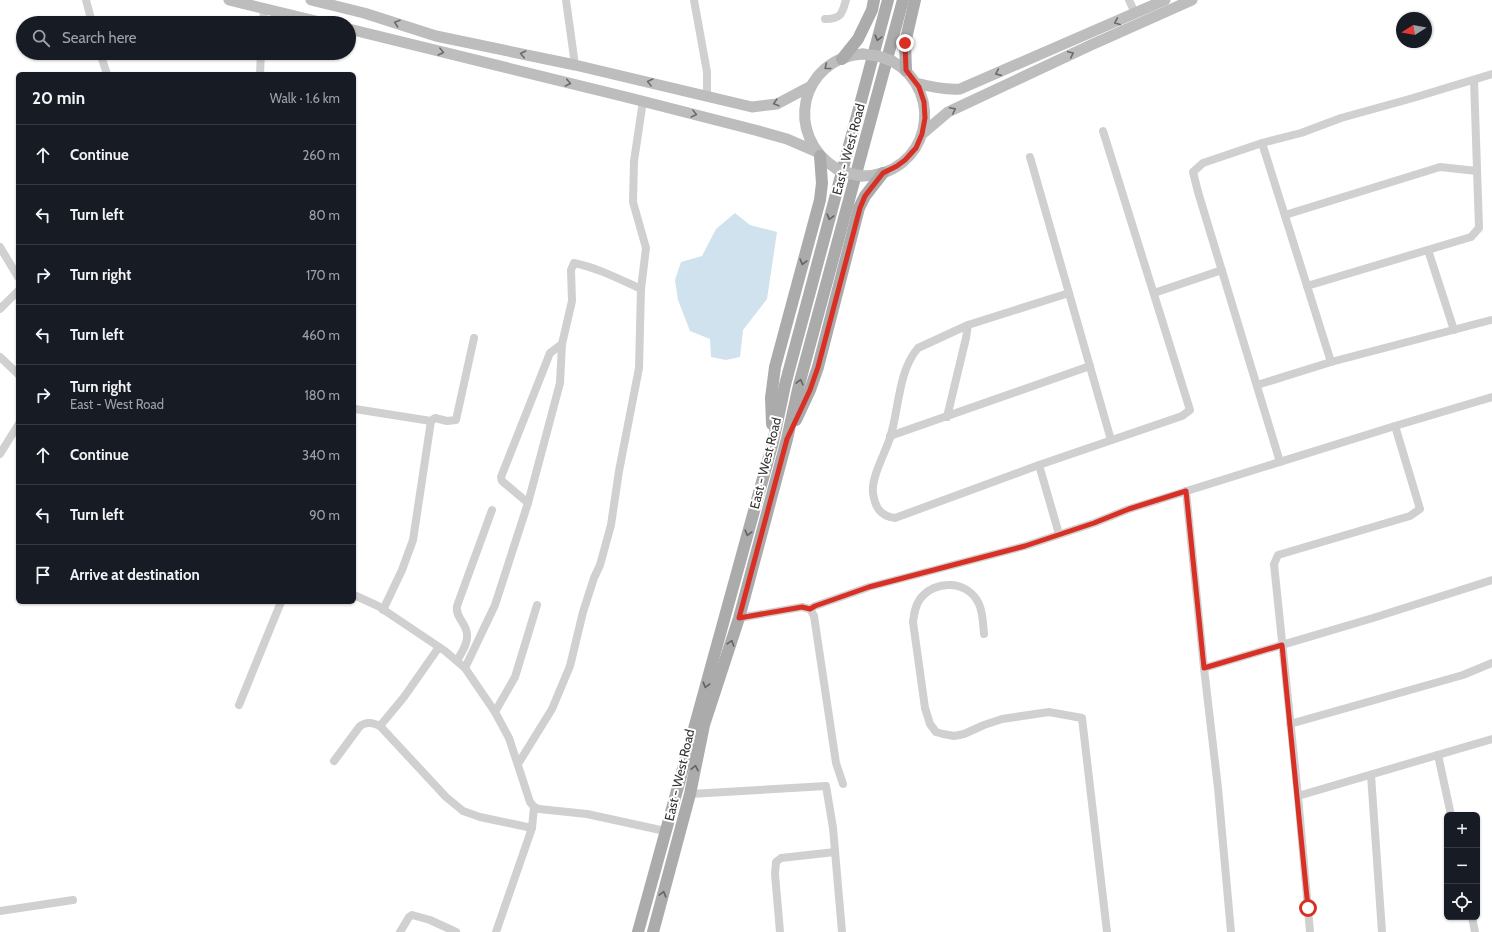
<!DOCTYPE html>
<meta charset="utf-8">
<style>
:root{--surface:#171b24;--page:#20242c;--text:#f1f3f6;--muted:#9ea1a6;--line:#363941}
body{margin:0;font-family:Cabin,sans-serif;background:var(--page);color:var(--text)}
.controls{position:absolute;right:12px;bottom:12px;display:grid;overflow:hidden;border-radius:6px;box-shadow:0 1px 3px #0004}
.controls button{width:36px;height:36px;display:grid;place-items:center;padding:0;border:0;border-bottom:1px solid var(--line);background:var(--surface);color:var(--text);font:20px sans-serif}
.compass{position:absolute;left:1396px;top:12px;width:36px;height:36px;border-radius:50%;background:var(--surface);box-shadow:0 1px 3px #0004;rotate:259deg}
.stop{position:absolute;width:12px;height:12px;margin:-9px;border:3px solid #d93025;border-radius:50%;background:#fff}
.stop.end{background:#d93025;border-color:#fff;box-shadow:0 1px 4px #0008}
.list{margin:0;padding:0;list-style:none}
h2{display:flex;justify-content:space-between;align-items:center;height:52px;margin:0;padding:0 16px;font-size:17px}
h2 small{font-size:13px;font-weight:400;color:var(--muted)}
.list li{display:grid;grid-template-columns:26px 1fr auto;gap:12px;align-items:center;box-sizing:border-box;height:60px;padding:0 16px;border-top:1px solid var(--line)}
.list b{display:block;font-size:15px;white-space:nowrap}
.list p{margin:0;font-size:13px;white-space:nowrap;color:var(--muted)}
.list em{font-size:13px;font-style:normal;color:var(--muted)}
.icon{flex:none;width:22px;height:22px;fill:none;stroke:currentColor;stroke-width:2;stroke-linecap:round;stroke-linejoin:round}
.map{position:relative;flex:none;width:1492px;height:932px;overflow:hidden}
.search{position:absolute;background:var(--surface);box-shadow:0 1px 3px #0004;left:16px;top:16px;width:340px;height:44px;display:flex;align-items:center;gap:10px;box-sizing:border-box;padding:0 14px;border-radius:22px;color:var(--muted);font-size:15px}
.panel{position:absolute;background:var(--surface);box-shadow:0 1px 3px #0004;left:16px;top:72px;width:340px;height:532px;border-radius:6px}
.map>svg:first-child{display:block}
.water{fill:#cfe2ee}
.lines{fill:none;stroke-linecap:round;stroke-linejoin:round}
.street{stroke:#d0d0d0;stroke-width:8}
.secondary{stroke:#bdbdbd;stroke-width:11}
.primary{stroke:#ababab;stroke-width:12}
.secondary-bridge{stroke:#bdbdbd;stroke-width:11}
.oneway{stroke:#6a6a6a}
.oneway2{stroke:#636363}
.route{stroke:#d93025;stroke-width:5}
.labels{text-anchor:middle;stroke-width:4;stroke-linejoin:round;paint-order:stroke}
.street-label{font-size:13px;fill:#333;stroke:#fff}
</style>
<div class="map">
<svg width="1492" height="932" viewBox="0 0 1492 932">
<rect width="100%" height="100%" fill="#fff"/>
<path class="water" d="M735,213L750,225L777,232L767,299L743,330L740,357L726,360L711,357L710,339L690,331L678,300L675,280L681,262L702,256L716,229Z"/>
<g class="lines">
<g class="street">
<path d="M86,0L92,23"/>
<path d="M566,0L575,65"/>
<path d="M694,0L707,72V97"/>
<path d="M1129,0L1135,13"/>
<path d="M825,19C841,19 842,14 846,0"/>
<path d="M263,23L264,8"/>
<path d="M100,53L107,74"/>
<path d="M260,74L261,53"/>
<path d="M1030,157L1111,440"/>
<path d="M1285,215L1440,167L1477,171"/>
<path d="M0,247L18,277"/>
<path d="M1428,250L1454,330"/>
<path d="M1307,286L1471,237L1479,228L1474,80"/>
<path d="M1154,293L1222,270"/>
<path d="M0,309L18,291"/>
<path d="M968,325L918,348C898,371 899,410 890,438C885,453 871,478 873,493C875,507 880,516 895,518L1039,465L1182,416L1190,410L1103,131"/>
<path d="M0,357L18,374"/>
<path d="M1331,362L1491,320"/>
<path d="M1257,385L1331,362L1262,143"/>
<path d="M355,409L431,421"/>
<path d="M947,417L966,338L968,325L1069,293"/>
<path d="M890,436L1090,366"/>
<path d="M0,454L18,425"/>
<path d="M1280,462L1198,192L1193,172L1203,163L1262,143L1301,133L1341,118L1413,98L1492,74"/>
<path d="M1039,465L1059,534"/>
<path d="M1186,491L1204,668L1373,618L1492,580"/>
<path d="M528,503L502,481L501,477L550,353L562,344"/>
<path d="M354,595L378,606L445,651L465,668L495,712L509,738L530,802L534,807L539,809L587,814L665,831"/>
<path d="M810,609L815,606L869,587L1025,546L1094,523L1129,509L1395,426"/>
<path d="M383,610L402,570L413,540L431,421L435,418L447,421L456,420L474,338"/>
<path d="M739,618L802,607L810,609L814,616L836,763L843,784"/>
<path d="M984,634C983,624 983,613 979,604C968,580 935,579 920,599C915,606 914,614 913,622L925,708L930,724L936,732L943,734L954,736L964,734L984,725L1002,719L1049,712L1082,718L1107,932"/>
<path d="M457,661C461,653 468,644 467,635C467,623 455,618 457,606L492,510"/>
<path d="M465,668L495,605L528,503L560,383L562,344L572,301L571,270L574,263C598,268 619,279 641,289"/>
<path d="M1204,668L1218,788L1231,932"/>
<path d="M239,705L281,602"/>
<path d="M495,712L515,677L537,605"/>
<path d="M1290,724L1463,675L1492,663"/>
<path d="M380,726L404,697L439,647"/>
<path d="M1438,755L1451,815"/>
<path d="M334,761L360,726C367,721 373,723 380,726L446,797L463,811L480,817L532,828"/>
<path d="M518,764L552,709L570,666L583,612L594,578L600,565L611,525L619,471L639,368L641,289L646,248L633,202L634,161L643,101"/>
<path d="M1371,775L1382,932"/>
<path d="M690,794L826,786L833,828L842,932"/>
<path d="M1298,796L1492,739"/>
<path d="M0,911L73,900"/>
<path d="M1472,917L1475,932"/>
<path d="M400,932L409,917L412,915L430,920L456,932"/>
<path d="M496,932L532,828L534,807"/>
<path d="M780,932L775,874L776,862L781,858L835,852"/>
<path d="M1310,932L1298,796L1274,564L1278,555L1410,516L1420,509L1395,426L1492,397"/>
</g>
<g class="secondary">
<path d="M229,0L324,23"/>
<path d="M311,0L364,13L436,36L575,65L752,107L777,104L811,86"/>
<path d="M349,29L630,98L755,130L787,139L817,152"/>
<path d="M916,83C931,87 945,90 960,89L1165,0"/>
<path d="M922,134L948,112L1091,45L1192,0"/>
<path d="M837,169C783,136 800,58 863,54"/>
<path d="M862,176C928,176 948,93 892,61"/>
</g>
<g class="primary">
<path d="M842,59L858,39L872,10L874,0"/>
<path d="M906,70L905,43L915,0"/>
<path d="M796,420L810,390L818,367L859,208L865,196L883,173"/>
<path d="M772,424L771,398L775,367L820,200L822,183L820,156"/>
<path d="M638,932L773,442L785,385L888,0"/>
<path d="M653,932L690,794L704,725L739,618L787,439L799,385L903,0"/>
</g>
<g class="secondary-bridge">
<path d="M863,54L878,56L892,61"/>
<path d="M837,169L852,174L862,176"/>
</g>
</g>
<defs><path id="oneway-chevron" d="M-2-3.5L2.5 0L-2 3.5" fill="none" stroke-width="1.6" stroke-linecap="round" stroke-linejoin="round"/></defs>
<g class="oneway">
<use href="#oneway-chevron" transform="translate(1117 22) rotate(157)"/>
<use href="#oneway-chevron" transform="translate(397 23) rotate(-162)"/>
<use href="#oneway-chevron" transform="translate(441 52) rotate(14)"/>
<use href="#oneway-chevron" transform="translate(523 54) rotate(-168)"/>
<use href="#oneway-chevron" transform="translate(1071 54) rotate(-25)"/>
<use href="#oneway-chevron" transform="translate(827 67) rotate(141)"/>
<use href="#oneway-chevron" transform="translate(998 73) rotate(156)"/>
<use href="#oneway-chevron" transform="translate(650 82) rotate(-166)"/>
<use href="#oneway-chevron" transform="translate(568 83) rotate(13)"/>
<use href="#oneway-chevron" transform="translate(776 103) rotate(163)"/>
<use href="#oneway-chevron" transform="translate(953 110) rotate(-27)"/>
<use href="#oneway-chevron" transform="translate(694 114) rotate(14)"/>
</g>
<g class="oneway2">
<use href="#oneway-chevron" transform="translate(878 38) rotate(105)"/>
<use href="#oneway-chevron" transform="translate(830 217) rotate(105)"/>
<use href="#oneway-chevron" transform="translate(803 262) rotate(105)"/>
<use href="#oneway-chevron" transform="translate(800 382) rotate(-76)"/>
<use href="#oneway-chevron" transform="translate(748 533) rotate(105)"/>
<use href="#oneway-chevron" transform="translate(731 643) rotate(-72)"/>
<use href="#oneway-chevron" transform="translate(706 685) rotate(105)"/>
<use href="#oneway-chevron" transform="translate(695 768) rotate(-78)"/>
<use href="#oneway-chevron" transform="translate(663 894) rotate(-75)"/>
</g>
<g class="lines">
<path class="route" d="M905,43L906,70L919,87L924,102L925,118L922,134L916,148L905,160L897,166L883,173L865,196L860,208L818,367L810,390L787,439L739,618L802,607L810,609L815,606L869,587L1025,546L1094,523L1129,509L1186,491L1204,668L1282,645L1308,908"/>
</g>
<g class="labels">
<g class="street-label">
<text transform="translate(848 149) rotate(-75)" y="5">East - West Road</text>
<text transform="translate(765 463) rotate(-76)" y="5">East - West Road</text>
<text transform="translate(679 775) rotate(-77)" y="5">East - West Road</text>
</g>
</g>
</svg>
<div class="controls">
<button>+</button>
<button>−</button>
<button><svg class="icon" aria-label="locate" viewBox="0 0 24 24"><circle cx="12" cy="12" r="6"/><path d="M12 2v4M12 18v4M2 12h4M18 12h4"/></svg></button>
</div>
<svg class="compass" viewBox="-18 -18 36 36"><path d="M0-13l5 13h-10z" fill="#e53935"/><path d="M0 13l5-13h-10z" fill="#9ea1a6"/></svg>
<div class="stop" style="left:1308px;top:908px"></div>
<div class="stop end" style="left:905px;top:43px"></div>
<div class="search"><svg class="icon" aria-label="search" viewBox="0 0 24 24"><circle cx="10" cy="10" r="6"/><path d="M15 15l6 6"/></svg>Search here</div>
<section class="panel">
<h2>20 min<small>Walk · 1.6 km</small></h2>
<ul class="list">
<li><svg class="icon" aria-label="ahead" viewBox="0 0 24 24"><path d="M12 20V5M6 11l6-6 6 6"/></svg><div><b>Continue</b></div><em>260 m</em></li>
<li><svg class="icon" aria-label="left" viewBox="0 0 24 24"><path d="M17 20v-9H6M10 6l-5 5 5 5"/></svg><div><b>Turn left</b></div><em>80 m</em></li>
<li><svg class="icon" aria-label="right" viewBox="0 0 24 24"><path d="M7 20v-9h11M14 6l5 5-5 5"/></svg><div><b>Turn right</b></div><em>170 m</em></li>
<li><svg class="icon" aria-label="left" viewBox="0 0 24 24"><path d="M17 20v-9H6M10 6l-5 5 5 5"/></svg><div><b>Turn left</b></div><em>460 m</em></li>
<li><svg class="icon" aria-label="right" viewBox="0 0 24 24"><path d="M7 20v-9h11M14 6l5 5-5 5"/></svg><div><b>Turn right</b><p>East - West Road</p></div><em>180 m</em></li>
<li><svg class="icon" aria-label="ahead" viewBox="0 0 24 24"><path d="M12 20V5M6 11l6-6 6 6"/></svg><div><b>Continue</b></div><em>340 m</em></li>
<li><svg class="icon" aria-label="left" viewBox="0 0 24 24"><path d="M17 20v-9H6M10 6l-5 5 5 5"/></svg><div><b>Turn left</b></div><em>90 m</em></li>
<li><svg class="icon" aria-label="arrive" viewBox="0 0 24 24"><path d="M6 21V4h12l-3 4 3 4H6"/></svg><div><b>Arrive at destination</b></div></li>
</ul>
</section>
</div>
